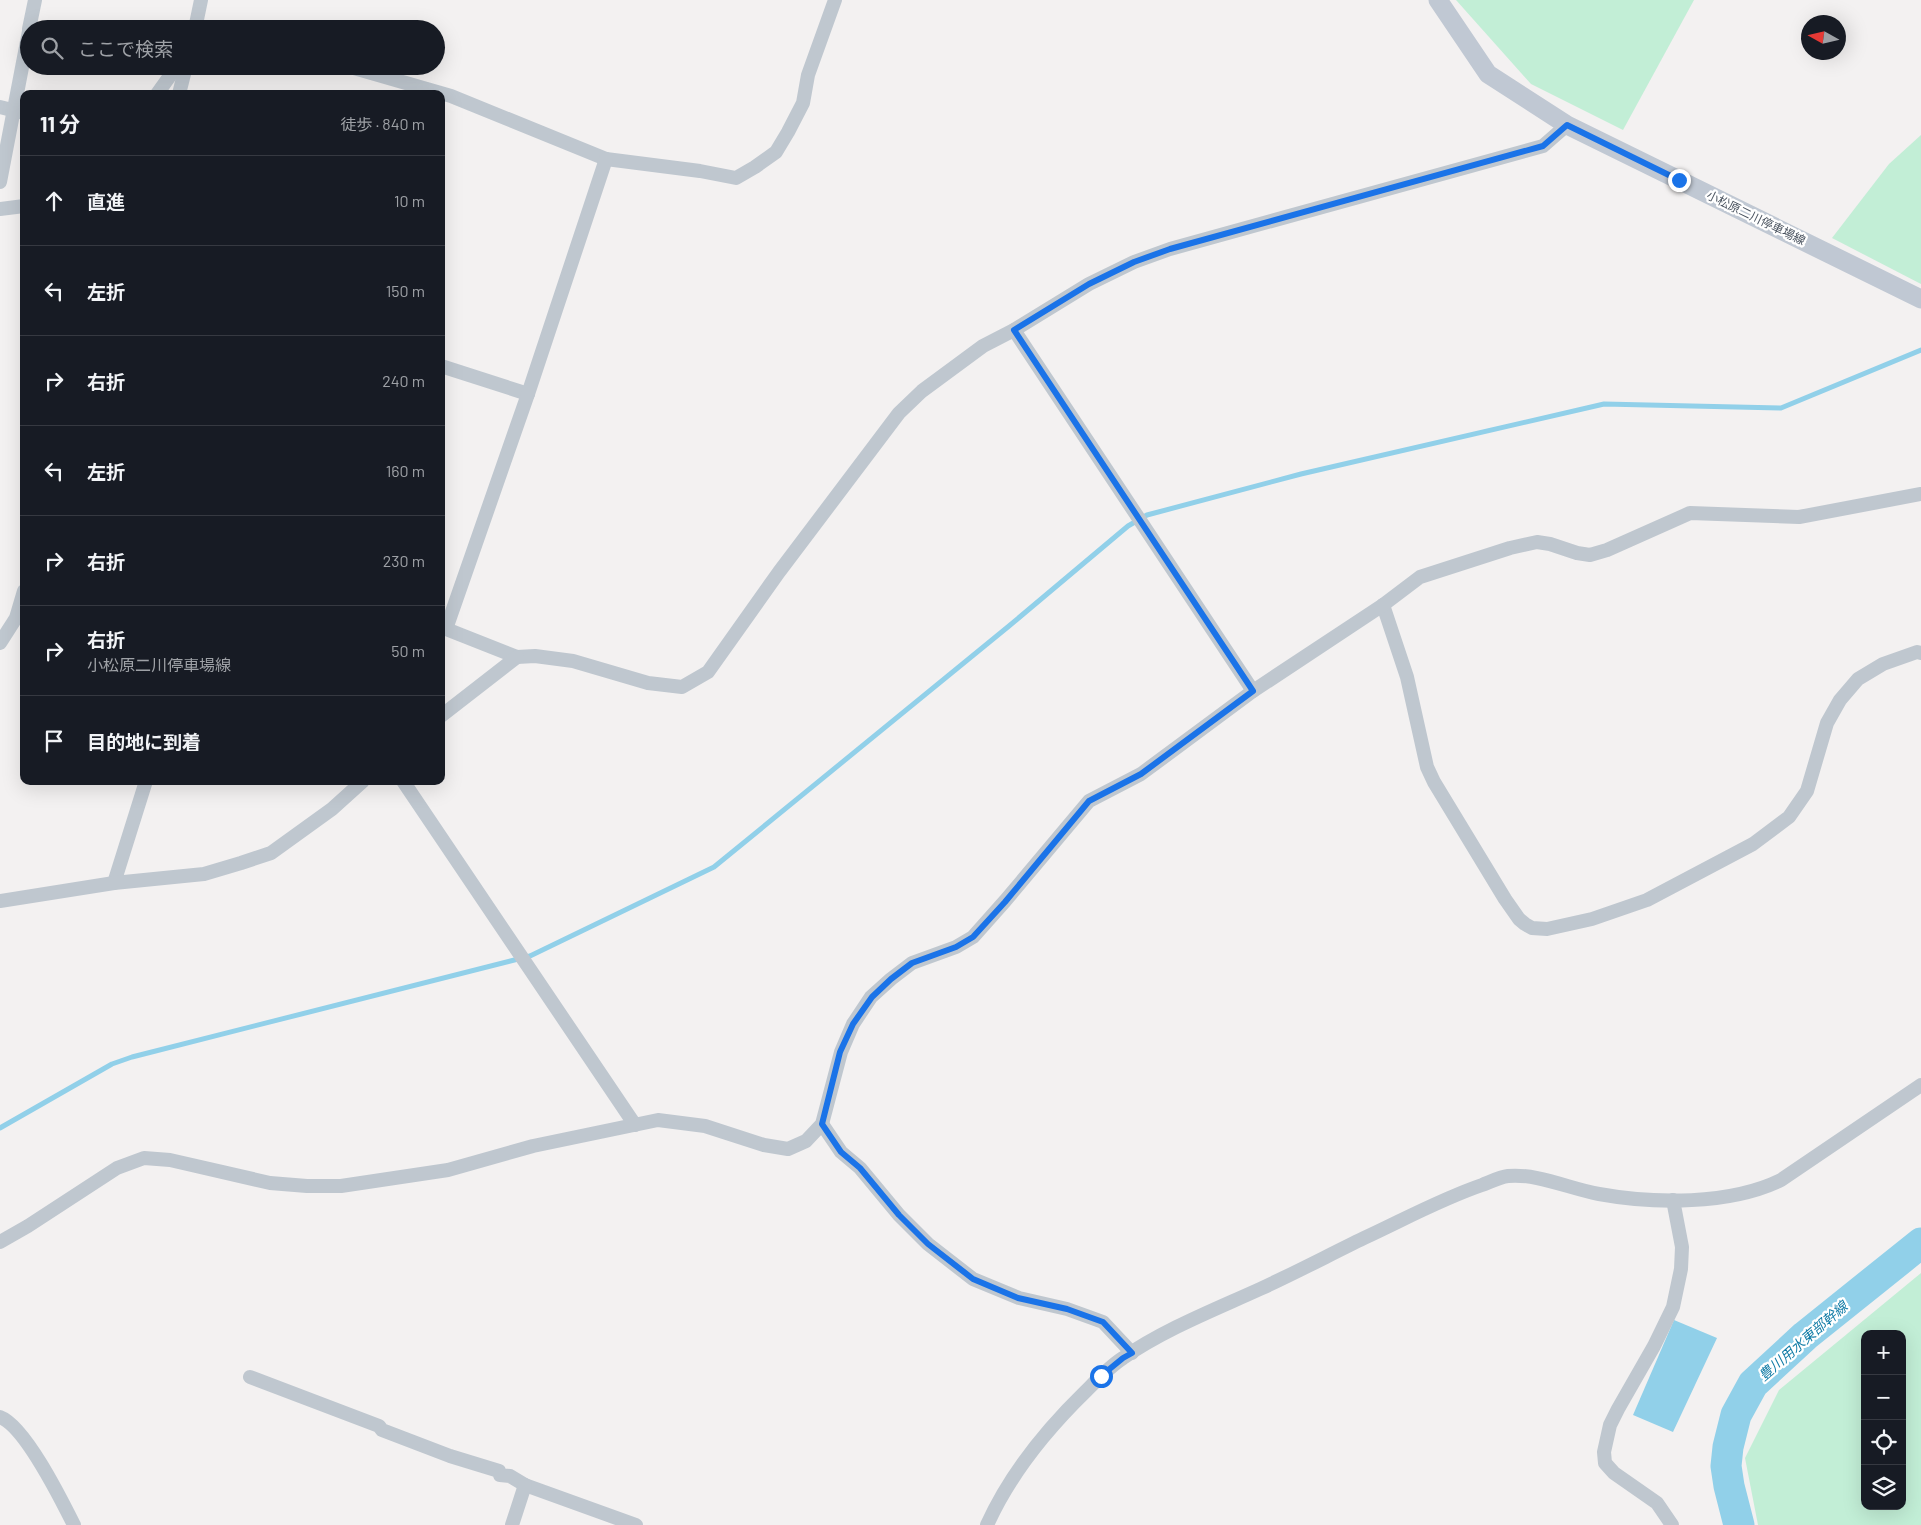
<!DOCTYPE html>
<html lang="ja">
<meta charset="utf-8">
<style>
:root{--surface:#171b24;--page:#20242c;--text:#f1f3f6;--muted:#9ea1a6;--line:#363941}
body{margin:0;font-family:Barlow,"Noto Sans JP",sans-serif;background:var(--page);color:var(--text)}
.controls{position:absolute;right:15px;bottom:15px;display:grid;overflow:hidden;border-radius:10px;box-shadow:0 5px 20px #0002}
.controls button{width:45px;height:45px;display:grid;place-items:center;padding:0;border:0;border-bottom:1px solid var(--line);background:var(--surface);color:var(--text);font:25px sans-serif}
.compass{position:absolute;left:1801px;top:15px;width:45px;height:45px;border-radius:50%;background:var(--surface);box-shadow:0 5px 20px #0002;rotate:278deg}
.stop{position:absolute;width:15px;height:15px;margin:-11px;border:4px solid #1a73e8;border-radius:50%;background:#fff}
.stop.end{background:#1a73e8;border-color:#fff;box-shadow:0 1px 5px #0008}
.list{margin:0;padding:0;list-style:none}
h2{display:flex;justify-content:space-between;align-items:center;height:65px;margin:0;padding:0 20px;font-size:21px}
h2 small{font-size:16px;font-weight:400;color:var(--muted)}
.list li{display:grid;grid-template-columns:32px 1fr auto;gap:15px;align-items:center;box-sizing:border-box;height:90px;padding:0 20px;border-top:1px solid var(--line)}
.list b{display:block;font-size:19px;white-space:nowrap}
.list p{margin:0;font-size:16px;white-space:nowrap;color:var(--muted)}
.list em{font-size:16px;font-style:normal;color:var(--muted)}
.icon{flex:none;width:28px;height:28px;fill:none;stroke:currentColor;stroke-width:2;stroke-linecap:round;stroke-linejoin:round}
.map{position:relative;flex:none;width:1921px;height:1525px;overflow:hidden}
.search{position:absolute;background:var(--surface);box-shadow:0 5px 20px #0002;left:20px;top:20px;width:425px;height:55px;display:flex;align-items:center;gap:12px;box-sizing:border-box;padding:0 18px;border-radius:28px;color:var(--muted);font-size:19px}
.panel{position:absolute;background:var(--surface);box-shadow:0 5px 20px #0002;left:20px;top:90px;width:425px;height:695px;border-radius:10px}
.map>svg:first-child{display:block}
.green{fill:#c2eed6;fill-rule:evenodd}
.water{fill:#91d0e9}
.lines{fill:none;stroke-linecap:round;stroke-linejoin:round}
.stream{stroke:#91d0e9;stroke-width:5}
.river{stroke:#91d0e9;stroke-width:31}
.street{stroke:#bfc7cf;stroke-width:14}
.secondary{stroke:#c0c8d3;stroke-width:19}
.route{stroke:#1a73e8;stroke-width:6}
.labels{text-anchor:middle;stroke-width:4.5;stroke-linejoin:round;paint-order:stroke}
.street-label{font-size:12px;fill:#49525e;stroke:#fff}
.water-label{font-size:14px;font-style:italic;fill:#137da7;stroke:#fff}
</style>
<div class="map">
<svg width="1921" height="1525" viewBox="0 0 1921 1525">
<rect width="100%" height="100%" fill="#f3f1f1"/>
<g class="green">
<path d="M1456,0H1694L1623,130L1531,84Z"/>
<path d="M1921,135V284L1832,238L1889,164Z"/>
<path d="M1921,1273V1525H1758L1745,1458L1779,1390ZM1865,1334H1902V1506H1865Z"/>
</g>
<path class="water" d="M1674,1320L1717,1338L1673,1432L1633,1415Z"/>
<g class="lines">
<path class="stream" d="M0,1128L112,1064L132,1057L530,956L714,867L1009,626L1128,526L1147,515L1301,474L1604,404L1781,408L1921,350"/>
<path class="river" d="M1739,1525L1729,1486L1726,1466L1728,1447L1736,1415L1753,1384L1805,1336L1921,1243"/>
<g class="street">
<path d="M29,29L35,0"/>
<path d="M195,29L201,0"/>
<path d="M347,66L451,96L606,159L700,171L736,178L755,167L776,152L788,132L803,103L808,75L835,0"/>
<path d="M157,94L177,66"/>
<path d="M179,94L186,66"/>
<path d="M0,107L24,113"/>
<path d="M0,182L29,31"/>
<path d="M0,209L24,206"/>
<path d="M1014,330L1253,691"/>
<path d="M441,366L528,394"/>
<path d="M1383,605L1407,677L1427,767L1434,782L1505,899L1519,919L1525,924L1532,928L1547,929L1592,919L1647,900L1753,844L1789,817L1807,791L1827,723L1840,700L1858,679L1883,664L1917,652L1921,653"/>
<path d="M441,627L517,657L535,656L573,661L648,683L682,687L708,672L779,572L899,413L922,391L983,346L1014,330L1089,284L1134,262L1170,249L1543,146L1567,125"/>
<path d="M446,629L528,394L606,159"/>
<path d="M0,643L16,618L24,591"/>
<path d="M441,716L517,657"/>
<path d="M403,781L635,1125"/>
<path d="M114,883L146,781"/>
<path d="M0,901L114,883L204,874L241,863L271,853L332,809L363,781"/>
<path d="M822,1124L841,1152L860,1168L899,1215L928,1244L973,1279L1019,1298L1067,1309L1103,1322L1132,1353"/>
<path d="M0,1242L28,1226L117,1168L144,1158L170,1160L270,1183L307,1186H341L448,1170L533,1146L658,1120L705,1126L764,1145L788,1149L806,1141L822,1124L841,1052L853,1024L871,997L891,979L912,963L956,947L973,937L1005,901L1089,801L1141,774L1253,691L1383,605L1420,577L1510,548L1537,542L1550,544L1577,553L1590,555L1607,550L1690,513L1799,517L1921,494"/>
<path d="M250,1377L379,1426L382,1430L450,1456L499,1471L500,1475L510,1476L525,1485L636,1525"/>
<path d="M0,1417C25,1426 62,1501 74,1525"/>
<path d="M512,1525L525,1485"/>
<path d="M987,1525C1010,1474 1045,1431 1085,1392C1097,1380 1109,1367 1123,1358C1165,1329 1214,1310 1260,1289C1295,1273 1329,1255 1364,1238C1403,1220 1441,1199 1482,1185C1490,1182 1500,1177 1508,1176C1536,1173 1571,1189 1599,1194C1654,1204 1730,1205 1781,1180L1921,1085"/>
<path d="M1672,1525L1657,1503L1614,1473L1605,1463L1604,1452L1610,1425L1618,1409L1654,1346L1673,1307L1681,1269L1682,1247L1673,1200"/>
</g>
<path class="secondary" d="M1438,0L1488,74L1567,125L1921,299"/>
</g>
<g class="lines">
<path class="route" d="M1101,1376L1123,1358L1132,1353L1103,1322L1067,1309L1018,1298L973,1279L928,1244L899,1215L860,1168L841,1152L822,1124L840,1052L853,1024L872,997L891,979L912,963L956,947L973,937L1005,902L1089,801L1141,774L1253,691L1014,330L1089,284L1134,262L1170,249L1543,146L1567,125L1679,180"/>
</g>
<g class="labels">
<g class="street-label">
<text transform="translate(1756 218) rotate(26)" y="4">小松原二川停車場線</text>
</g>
<g class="water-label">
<text transform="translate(1803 1341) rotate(-41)" y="5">豊川用水東部幹線</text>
</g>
</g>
</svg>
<div class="controls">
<button>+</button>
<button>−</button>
<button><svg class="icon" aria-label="locate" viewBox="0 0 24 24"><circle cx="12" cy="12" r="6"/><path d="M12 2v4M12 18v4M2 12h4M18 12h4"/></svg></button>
<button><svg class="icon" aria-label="layers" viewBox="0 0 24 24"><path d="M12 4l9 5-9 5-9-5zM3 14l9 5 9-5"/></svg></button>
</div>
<svg class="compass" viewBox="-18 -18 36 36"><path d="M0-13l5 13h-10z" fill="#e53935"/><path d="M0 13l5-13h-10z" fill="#9ea1a6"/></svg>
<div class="stop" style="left:1101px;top:1376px"></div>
<div class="stop end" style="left:1679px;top:180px"></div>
<div class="search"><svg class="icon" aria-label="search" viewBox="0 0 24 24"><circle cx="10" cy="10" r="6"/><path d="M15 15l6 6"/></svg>ここで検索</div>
<section class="panel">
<h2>11 分<small>徒歩 · 840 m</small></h2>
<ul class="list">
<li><svg class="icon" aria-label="ahead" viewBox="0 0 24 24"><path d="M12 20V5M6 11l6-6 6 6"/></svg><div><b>直進</b></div><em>10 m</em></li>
<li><svg class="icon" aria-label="left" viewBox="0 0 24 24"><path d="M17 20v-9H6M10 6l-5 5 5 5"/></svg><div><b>左折</b></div><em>150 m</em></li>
<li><svg class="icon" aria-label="right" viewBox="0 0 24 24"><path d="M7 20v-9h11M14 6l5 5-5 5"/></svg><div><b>右折</b></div><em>240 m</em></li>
<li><svg class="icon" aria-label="left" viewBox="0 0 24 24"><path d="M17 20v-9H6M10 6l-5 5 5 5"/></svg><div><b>左折</b></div><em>160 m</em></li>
<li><svg class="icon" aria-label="right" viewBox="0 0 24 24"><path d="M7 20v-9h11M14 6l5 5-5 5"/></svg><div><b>右折</b></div><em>230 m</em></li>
<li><svg class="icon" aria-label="right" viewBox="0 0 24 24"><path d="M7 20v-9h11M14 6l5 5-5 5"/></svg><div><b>右折</b><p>小松原二川停車場線</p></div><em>50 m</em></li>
<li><svg class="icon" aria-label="arrive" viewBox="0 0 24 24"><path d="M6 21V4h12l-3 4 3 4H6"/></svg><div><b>目的地に到着</b></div></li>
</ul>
</section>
</div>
